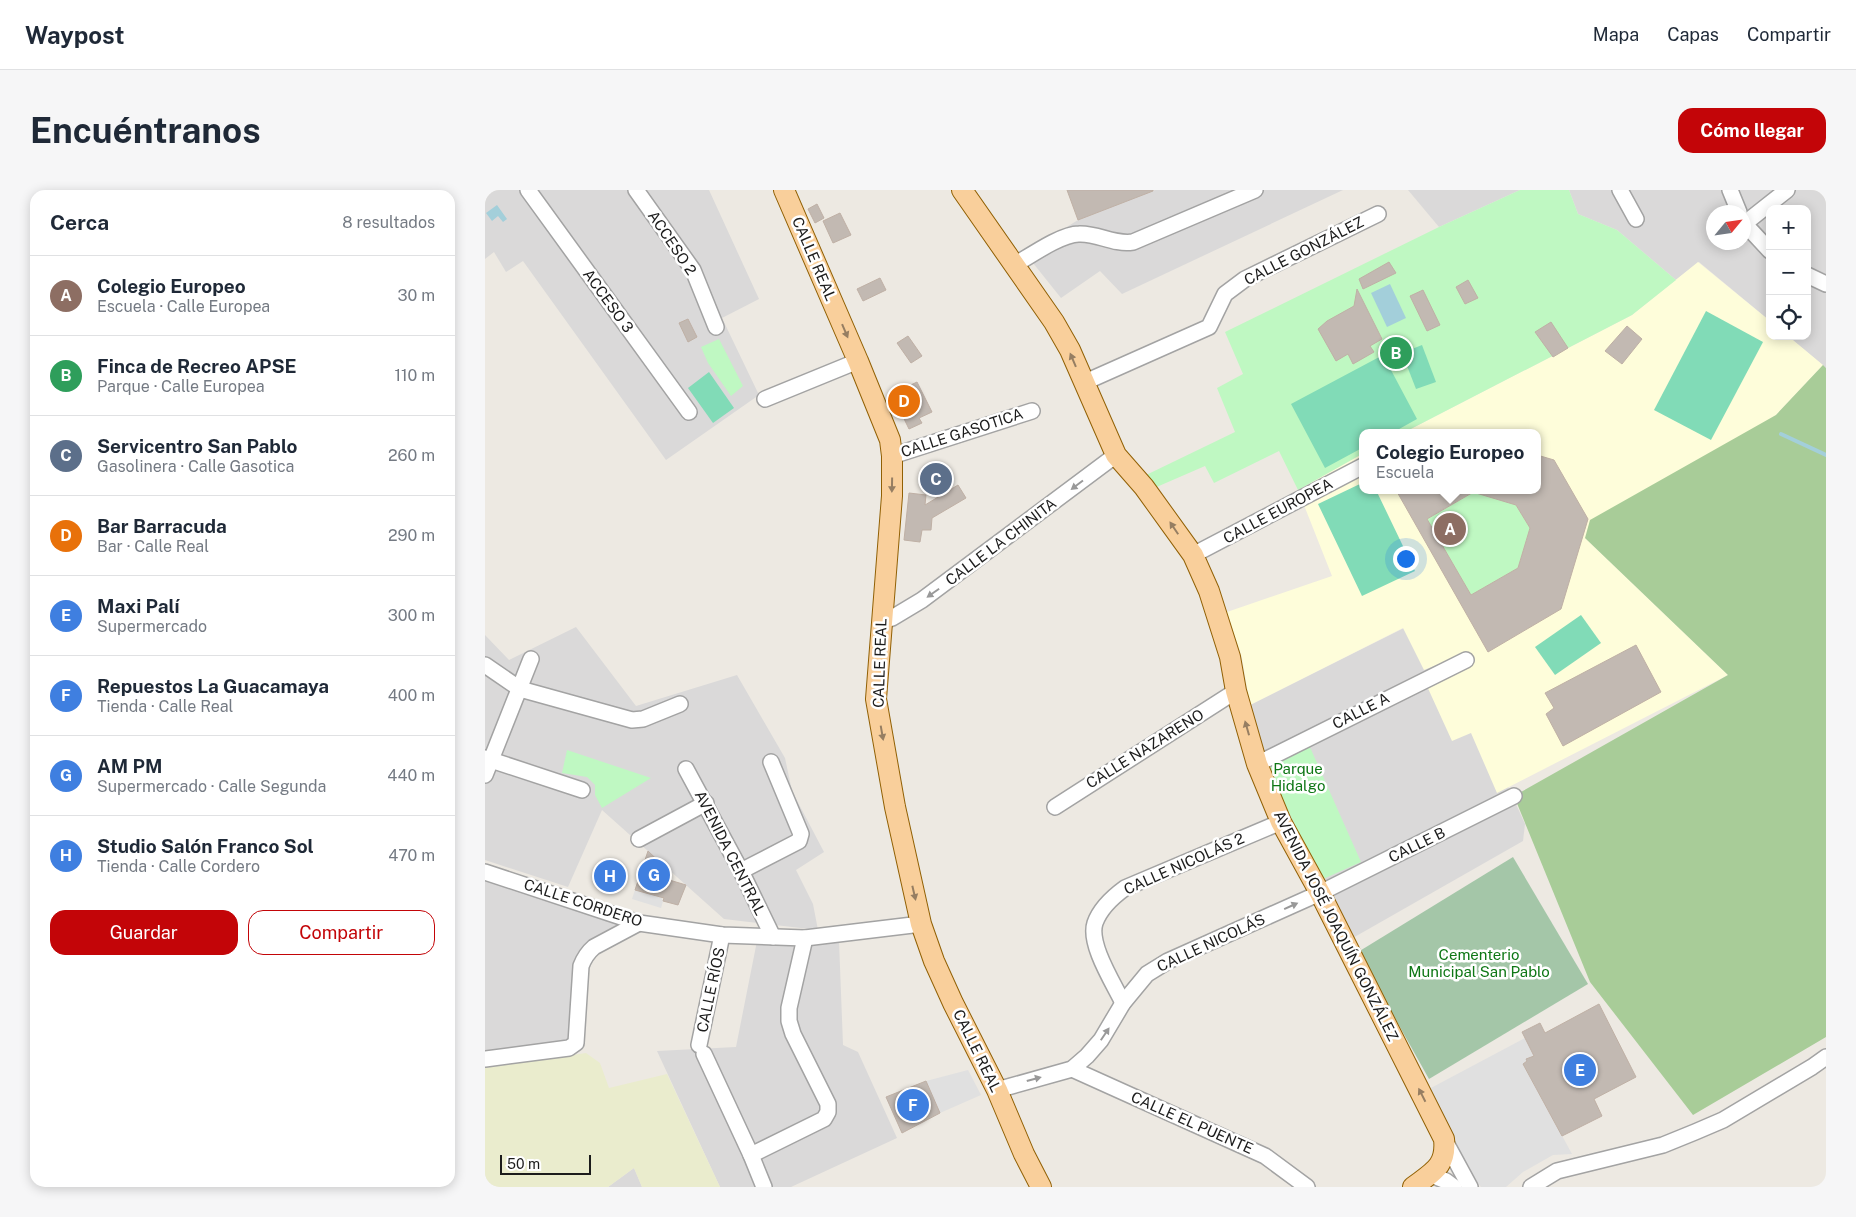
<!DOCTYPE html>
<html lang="es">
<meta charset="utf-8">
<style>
:root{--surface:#fff;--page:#f6f6f7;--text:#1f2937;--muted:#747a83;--line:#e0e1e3;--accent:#c30508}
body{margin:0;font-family:"Public Sans",sans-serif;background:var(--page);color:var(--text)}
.controls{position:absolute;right:15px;top:15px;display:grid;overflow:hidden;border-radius:10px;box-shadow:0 2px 12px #0003}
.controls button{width:45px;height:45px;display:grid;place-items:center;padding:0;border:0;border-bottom:1px solid var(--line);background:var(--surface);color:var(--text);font:25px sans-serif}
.compass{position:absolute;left:1221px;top:15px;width:45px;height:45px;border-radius:50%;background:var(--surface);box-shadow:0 2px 12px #0003;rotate:61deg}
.scale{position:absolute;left:15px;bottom:12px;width:91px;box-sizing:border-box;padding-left:5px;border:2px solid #1c1c1c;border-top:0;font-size:14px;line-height:18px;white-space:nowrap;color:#1c1c1c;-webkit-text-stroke:4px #fff;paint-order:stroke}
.you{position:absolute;left:920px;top:368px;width:18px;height:18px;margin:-12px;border:4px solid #fff;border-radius:50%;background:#1a73e8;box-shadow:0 0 0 8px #1a73e833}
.badge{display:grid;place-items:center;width:32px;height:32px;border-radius:50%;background:var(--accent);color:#fff;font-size:16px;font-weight:700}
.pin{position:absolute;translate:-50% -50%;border:2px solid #fff;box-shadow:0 1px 5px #0006}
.popup{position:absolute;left:874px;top:239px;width:182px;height:65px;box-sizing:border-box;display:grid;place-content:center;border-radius:10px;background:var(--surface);filter:drop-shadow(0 1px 4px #0005);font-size:16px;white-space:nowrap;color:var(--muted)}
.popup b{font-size:19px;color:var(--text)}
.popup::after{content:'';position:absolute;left:50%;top:100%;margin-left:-10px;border:10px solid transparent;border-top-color:var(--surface)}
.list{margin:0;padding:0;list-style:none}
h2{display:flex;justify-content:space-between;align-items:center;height:65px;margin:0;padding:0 20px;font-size:21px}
h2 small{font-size:16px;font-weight:400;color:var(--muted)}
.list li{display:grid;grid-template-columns:32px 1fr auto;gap:15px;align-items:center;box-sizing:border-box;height:80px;padding:0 20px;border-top:1px solid var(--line)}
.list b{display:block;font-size:19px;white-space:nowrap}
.list p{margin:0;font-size:16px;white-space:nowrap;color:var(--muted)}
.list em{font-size:16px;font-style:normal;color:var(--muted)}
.actions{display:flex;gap:10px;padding:15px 20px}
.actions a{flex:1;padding:11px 0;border:1px solid var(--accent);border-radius:15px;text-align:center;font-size:18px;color:var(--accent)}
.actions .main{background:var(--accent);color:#fff}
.icon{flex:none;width:28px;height:28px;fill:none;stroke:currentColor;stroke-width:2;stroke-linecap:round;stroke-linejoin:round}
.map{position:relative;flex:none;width:1341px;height:997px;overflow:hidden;border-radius:15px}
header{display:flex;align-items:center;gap:30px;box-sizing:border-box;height:70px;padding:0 25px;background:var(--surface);border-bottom:1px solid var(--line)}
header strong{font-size:24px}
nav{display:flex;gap:28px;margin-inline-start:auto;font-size:18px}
.intro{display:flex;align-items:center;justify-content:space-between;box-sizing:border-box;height:120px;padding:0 30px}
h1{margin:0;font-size:35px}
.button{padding:12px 22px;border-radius:15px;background:var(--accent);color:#fff;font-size:18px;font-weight:700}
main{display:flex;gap:30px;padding:0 30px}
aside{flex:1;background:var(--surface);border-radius:15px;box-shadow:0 2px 12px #0003}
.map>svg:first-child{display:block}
.residential{fill:#dad9d9;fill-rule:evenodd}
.education{fill:#fefdda}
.farmland{fill:#eaeccd}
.forest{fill:#a8cc98}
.cemetery{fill:#a4c6a8}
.park{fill:#bff8c2}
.pitch{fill:#81dbb7}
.parking{fill:#e0e0e0}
.water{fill:#a3cfda}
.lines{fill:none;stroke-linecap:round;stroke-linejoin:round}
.stream{stroke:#a3cfda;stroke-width:4}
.building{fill:#c2b9b2;stroke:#bfb0a5;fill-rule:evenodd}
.minor-casing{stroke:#a3a3a3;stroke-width:18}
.major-casing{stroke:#916004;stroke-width:22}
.minor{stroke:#fff;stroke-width:15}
.major{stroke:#f9cf9b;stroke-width:20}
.oneway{fill:#967e62}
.oneway2{fill:#999}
.labels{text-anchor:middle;stroke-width:5;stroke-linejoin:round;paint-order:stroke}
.street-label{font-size:15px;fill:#1c1c1c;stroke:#fff}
.park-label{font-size:15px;fill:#0e7715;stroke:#fff}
</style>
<header>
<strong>Waypost</strong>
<nav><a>Mapa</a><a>Capas</a><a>Compartir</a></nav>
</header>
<div class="intro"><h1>Encuéntranos</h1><a class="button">Cómo llegar</a></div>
<main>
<aside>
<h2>Cerca<small>8 resultados</small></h2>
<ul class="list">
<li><span class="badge" style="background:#8d6e63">A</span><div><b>Colegio Europeo</b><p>Escuela · Calle Europea</p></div><em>30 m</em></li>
<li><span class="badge" style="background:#2e9e5b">B</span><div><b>Finca de Recreo APSE</b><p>Parque · Calle Europea</p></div><em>110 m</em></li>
<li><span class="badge" style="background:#5c6f8a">C</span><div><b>Servicentro San Pablo</b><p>Gasolinera · Calle Gasotica</p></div><em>260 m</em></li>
<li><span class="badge" style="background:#e8710a">D</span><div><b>Bar Barracuda</b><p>Bar · Calle Real</p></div><em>290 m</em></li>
<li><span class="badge" style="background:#3f7fe0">E</span><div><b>Maxi Palí</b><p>Supermercado</p></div><em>300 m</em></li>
<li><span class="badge" style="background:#3f7fe0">F</span><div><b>Repuestos La Guacamaya</b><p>Tienda · Calle Real</p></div><em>400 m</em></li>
<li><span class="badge" style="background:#3f7fe0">G</span><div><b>AM PM</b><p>Supermercado · Calle Segunda</p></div><em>440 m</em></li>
<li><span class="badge" style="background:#3f7fe0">H</span><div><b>Studio Salón Franco Sol</b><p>Tienda · Calle Cordero</p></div><em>470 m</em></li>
</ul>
<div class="actions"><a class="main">Guardar</a><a>Compartir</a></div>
</aside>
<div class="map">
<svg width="1341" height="997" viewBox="0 0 1341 997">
<rect width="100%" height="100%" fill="#ede9e2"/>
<g class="residential">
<path d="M0,0H224L274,109L237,128L274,205L181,270L38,71L21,82L9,62L0,69Z"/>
<path d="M670,0H858L637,104L615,81L576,108L540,63L593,30Z"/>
<path d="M923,0H1035L954,37Z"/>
<path d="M1084,0H1341V178L1303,146H1322V19H1285V131L1214,72L1191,90L1132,40L1093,24ZM1228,22H1258V52H1228Z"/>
<path d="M945,425L1040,634L1038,651L866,749L781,583L765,515Z"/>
<path d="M91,437L151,516L252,485L300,568L307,601L339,662L311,680L328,714L333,740L239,729L117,620L83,697L0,670V445L24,470Z"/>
<path d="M0,690L137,734L101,757L85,852L0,864Z"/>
<path d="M272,751H354L358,855L373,862L412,948L306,997H235L172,861L251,857Z"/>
<path d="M149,978L157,997H123Z"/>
</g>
<path class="education" d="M1213,72L1285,131V146H1303L1338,175L1291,225L1100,348L1243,485L1012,603L986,543L967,551L941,494L966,483L961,471L939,480L918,438L765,515L757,468L742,422L847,386L813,300L877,264L878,300H1052V243H918L1147,125Z"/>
<path class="farmland" d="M101,863L115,873L124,898L182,884L235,997H157L149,978L123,997H0V878Z"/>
<path class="forest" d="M1338,175L1341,178V847L1208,925L1105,792L1029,606L1243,485L1100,348L1105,330L1291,225Z"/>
<path class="cemetery" d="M1028,667L1103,794L944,889L873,762Z"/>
<g class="park">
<path d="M1035,0H1084L1093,24L1132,40L1191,90L1147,125L918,243H878L877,264L813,300L794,261L729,293L720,276L667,299L659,286L750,242L732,198L758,184L740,142L954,37Z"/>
<path d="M234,149L258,196L246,206L223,173L216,157Z"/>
<path d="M989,302L1031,315L1045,338L1033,378L986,405L942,329Z"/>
<path d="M824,555L876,672L836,690L782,576Z"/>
<path d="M82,560L166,588L117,618L110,605V595L102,587L77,583Z"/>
</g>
<g class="pitch">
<path d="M1221,121L1278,152L1226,250L1169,220Z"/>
<path d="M937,155L951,192L931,199L917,163Z"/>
<path d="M898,165L932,229L907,243H878L877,258L840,278L806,214Z"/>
<path d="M224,182L249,218L228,233L203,198Z"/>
<path d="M877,293L878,300H891L930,381L877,406L833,314Z"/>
<path d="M1096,425L1116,453L1070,485L1050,457Z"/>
</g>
<g class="parking">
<path d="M150,700L176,707L178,711L176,718L147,709Z"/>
<path d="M1072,837L1079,850L1042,869V871L1038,874L1087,964L1068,965L1038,982L1021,997H996L989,988L944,899L1040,848L1042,852Z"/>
<path d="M483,880L496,905L455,923L441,891Z"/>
</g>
<g class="water">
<path d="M12,15L22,29L18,32L13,26L7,31L1,23Z"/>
<path d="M905,94L921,128L902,137L886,103Z"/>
</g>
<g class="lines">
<path class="stream" d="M1296,244L1341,265"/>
</g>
<g class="building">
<path d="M582,0H668V1L593,30Z"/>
<path d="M332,14L339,28L330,33L323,19Z"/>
<path d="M355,23L366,45L348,53L338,31Z"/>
<path d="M904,72L911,83L878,99L874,89Z"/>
<path d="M395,88L401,100L378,111L372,99Z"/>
<path d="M983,90L993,108L980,114L971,97Z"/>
<path d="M872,99L897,149L885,156L889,162L868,174L863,164L851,171L833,139L842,131L869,116Z"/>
<path d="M938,100L955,135L942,141L925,106Z"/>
<path d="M203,129L212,147L203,152L194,133Z"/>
<path d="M1066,132L1083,158L1068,167L1050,142Z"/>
<path d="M1142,136L1157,149L1137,174L1120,161Z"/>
<path d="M423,146L437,166L426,173L412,153Z"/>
<path d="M432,192L447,222L434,228L437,233L424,239L407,204Z"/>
<path d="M1052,265L1069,270L1103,329L1076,419L1003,462L911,300H1052ZM992,300L991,303L1031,315L1045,338L1033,378L986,405L942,329Z"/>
<path d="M473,295L481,308L447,328L446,340H437L435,352L419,350L424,303L441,305L440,315Z"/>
<path d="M1151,455L1176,502L1078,556L1061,524L1069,518L1060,503Z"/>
<path d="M163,661L184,681L181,689L201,695L193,715L178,711L179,708L150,700Z"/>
<path d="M1114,814L1151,887L1109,909L1117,926L1077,946L1038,874L1042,871L1041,869L1049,866L1037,842L1055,833L1060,843Z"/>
<path d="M441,891L455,923L417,943L401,907Z"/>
</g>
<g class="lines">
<defs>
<g id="minor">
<path d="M43,0L204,222"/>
<path d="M151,0L208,80L231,137"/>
<path d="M1135,0L1151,29"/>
<path d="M1245,0L1254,22"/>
<path d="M1258,32L1285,61"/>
<path d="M1259,34L1302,0"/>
<path d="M528,76C545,66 576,44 594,44C613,43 628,55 648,52L770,0"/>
<path d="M1322,85L1341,94"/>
<path d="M598,193L724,137L740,104L760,89L893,24"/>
<path d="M280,209L373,171"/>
<path d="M407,266L547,221"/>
<path d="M708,365L878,276"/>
<path d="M396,432L407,428L437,410L631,265"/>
<path d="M0,475L35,499L147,530L158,529L195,514"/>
<path d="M0,568L97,600"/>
<path d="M772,574L981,470"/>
<path d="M201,579L256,681L288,747"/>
<path d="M0,585L46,469"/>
<path d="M570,617L751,501"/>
<path d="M154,649L221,613"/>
<path d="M256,681L314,651L316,644L286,572"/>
<path d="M0,682L154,733L237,745L320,748L436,734"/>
<path d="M638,813C629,794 603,754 610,733C615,719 629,706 640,698L796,632"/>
<path d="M214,855L237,745"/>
<path d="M219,864L266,965L279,997"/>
<path d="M0,869L84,858L91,853L96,776C99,768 102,763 109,757L154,733"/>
<path d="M587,879L780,966L822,997"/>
<path d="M512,900L587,879L602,866L616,850L638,813L662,784L683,771L835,703L1029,606"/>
<path d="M959,949L985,997"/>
<path d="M266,965L339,929L343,922V914L308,844L304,831V818L320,748"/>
<path d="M944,984L961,991L969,997"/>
<path d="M1046,997L1072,981L1178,955L1210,942L1238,930L1327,877L1341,867"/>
</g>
<g id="major">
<path d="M299,0L373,171L405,250L407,266V306L391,509L410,617L436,734L449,771L468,813L512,900L539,964L556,997"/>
<path d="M477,0L569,132L585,160L631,265L659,297L708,365L724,401L745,467L751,501L772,574L796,632L835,703L959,949C962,976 948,982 928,997"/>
</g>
</defs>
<use href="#minor" class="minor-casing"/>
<use href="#major" class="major-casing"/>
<use href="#minor" class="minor"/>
<use href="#major" class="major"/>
</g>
<defs><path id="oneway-solid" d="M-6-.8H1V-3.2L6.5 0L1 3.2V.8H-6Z" transform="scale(1.25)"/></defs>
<g class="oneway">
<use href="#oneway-solid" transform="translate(360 141) rotate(67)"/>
<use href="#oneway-solid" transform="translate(588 170) rotate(-113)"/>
<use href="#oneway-solid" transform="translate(407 295) rotate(91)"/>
<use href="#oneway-solid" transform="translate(689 338) rotate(-124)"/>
<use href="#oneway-solid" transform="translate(762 538) rotate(-106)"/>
<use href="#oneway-solid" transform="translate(397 543) rotate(80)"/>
<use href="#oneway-solid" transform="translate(429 703) rotate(77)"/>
<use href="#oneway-solid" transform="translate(937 905) rotate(-117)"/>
</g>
<g class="oneway2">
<use href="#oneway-solid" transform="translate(592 295) rotate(143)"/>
<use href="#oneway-solid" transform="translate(448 403) rotate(145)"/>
<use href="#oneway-solid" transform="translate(806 716) rotate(-24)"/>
<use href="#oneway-solid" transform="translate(620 844) rotate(-56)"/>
<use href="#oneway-solid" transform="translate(549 889) rotate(-15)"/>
</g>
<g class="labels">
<g class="street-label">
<text transform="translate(187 53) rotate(56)" y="5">ACCESO 2</text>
<text transform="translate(819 61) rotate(-27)" y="5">CALLE GONZÁLEZ</text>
<text transform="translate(329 69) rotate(67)" y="5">CALLE REAL</text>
<text transform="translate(123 111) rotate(54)" y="5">ACCESO 3</text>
<text transform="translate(477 243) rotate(-18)" y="5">CALLE GASOTICA</text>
<text transform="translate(793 321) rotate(-28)" y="5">CALLE EUROPEA</text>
<text transform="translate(516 352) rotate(-37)" y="5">CALLE LA CHINITA</text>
<text transform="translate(395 473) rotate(-88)" y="5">CALLE REAL</text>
<text transform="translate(876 521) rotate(-27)" y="5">CALLE A</text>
<text transform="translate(660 559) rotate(-32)" y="5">CALLE NAZARENO</text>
<text transform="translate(932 655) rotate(-26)" y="5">CALLE B</text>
<text transform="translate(245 663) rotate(63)" y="5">AVENIDA CENTRAL</text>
<text transform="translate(699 674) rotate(-24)" y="5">CALLE NICOLÁS 2</text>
<text transform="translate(98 713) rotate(18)" y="5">CALLE CORDERO</text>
<text transform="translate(851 736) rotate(63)" y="5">AVENIDA JOSÉ JOAQUÍN GONZÁLEZ</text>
<text transform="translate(726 753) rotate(-25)" y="5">CALLE NICOLÁS</text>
<text transform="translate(226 800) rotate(-78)" y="5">CALLE RÍOS</text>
<text transform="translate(492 861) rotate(64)" y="5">CALLE REAL</text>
<text transform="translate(707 933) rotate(24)" y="5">CALLE EL PUENTE</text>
</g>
<g class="park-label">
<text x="813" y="584">Parque<tspan x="813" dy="17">Hidalgo</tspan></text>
<text x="994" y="770">Cementerio<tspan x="994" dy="17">Municipal San Pablo</tspan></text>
</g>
</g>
</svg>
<div class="controls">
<button>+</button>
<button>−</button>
<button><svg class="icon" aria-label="locate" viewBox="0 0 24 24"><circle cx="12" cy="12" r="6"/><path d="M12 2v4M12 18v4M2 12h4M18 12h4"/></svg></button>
</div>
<svg class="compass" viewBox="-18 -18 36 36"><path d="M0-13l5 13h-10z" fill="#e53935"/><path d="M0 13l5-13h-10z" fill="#747a83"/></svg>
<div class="scale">50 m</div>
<div class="you"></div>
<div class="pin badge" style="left:965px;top:339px;background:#8d6e63">A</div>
<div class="popup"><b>Colegio Europeo</b>Escuela</div>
<div class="pin badge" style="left:911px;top:163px;background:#2e9e5b">B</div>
<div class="pin badge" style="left:451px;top:289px;background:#5c6f8a">C</div>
<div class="pin badge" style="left:419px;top:211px;background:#e8710a">D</div>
<div class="pin badge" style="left:1095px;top:880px;background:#3f7fe0">E</div>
<div class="pin badge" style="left:428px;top:915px;background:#3f7fe0">F</div>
<div class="pin badge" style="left:169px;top:685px;background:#3f7fe0">G</div>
<div class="pin badge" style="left:125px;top:686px;background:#3f7fe0">H</div>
</div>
</main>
